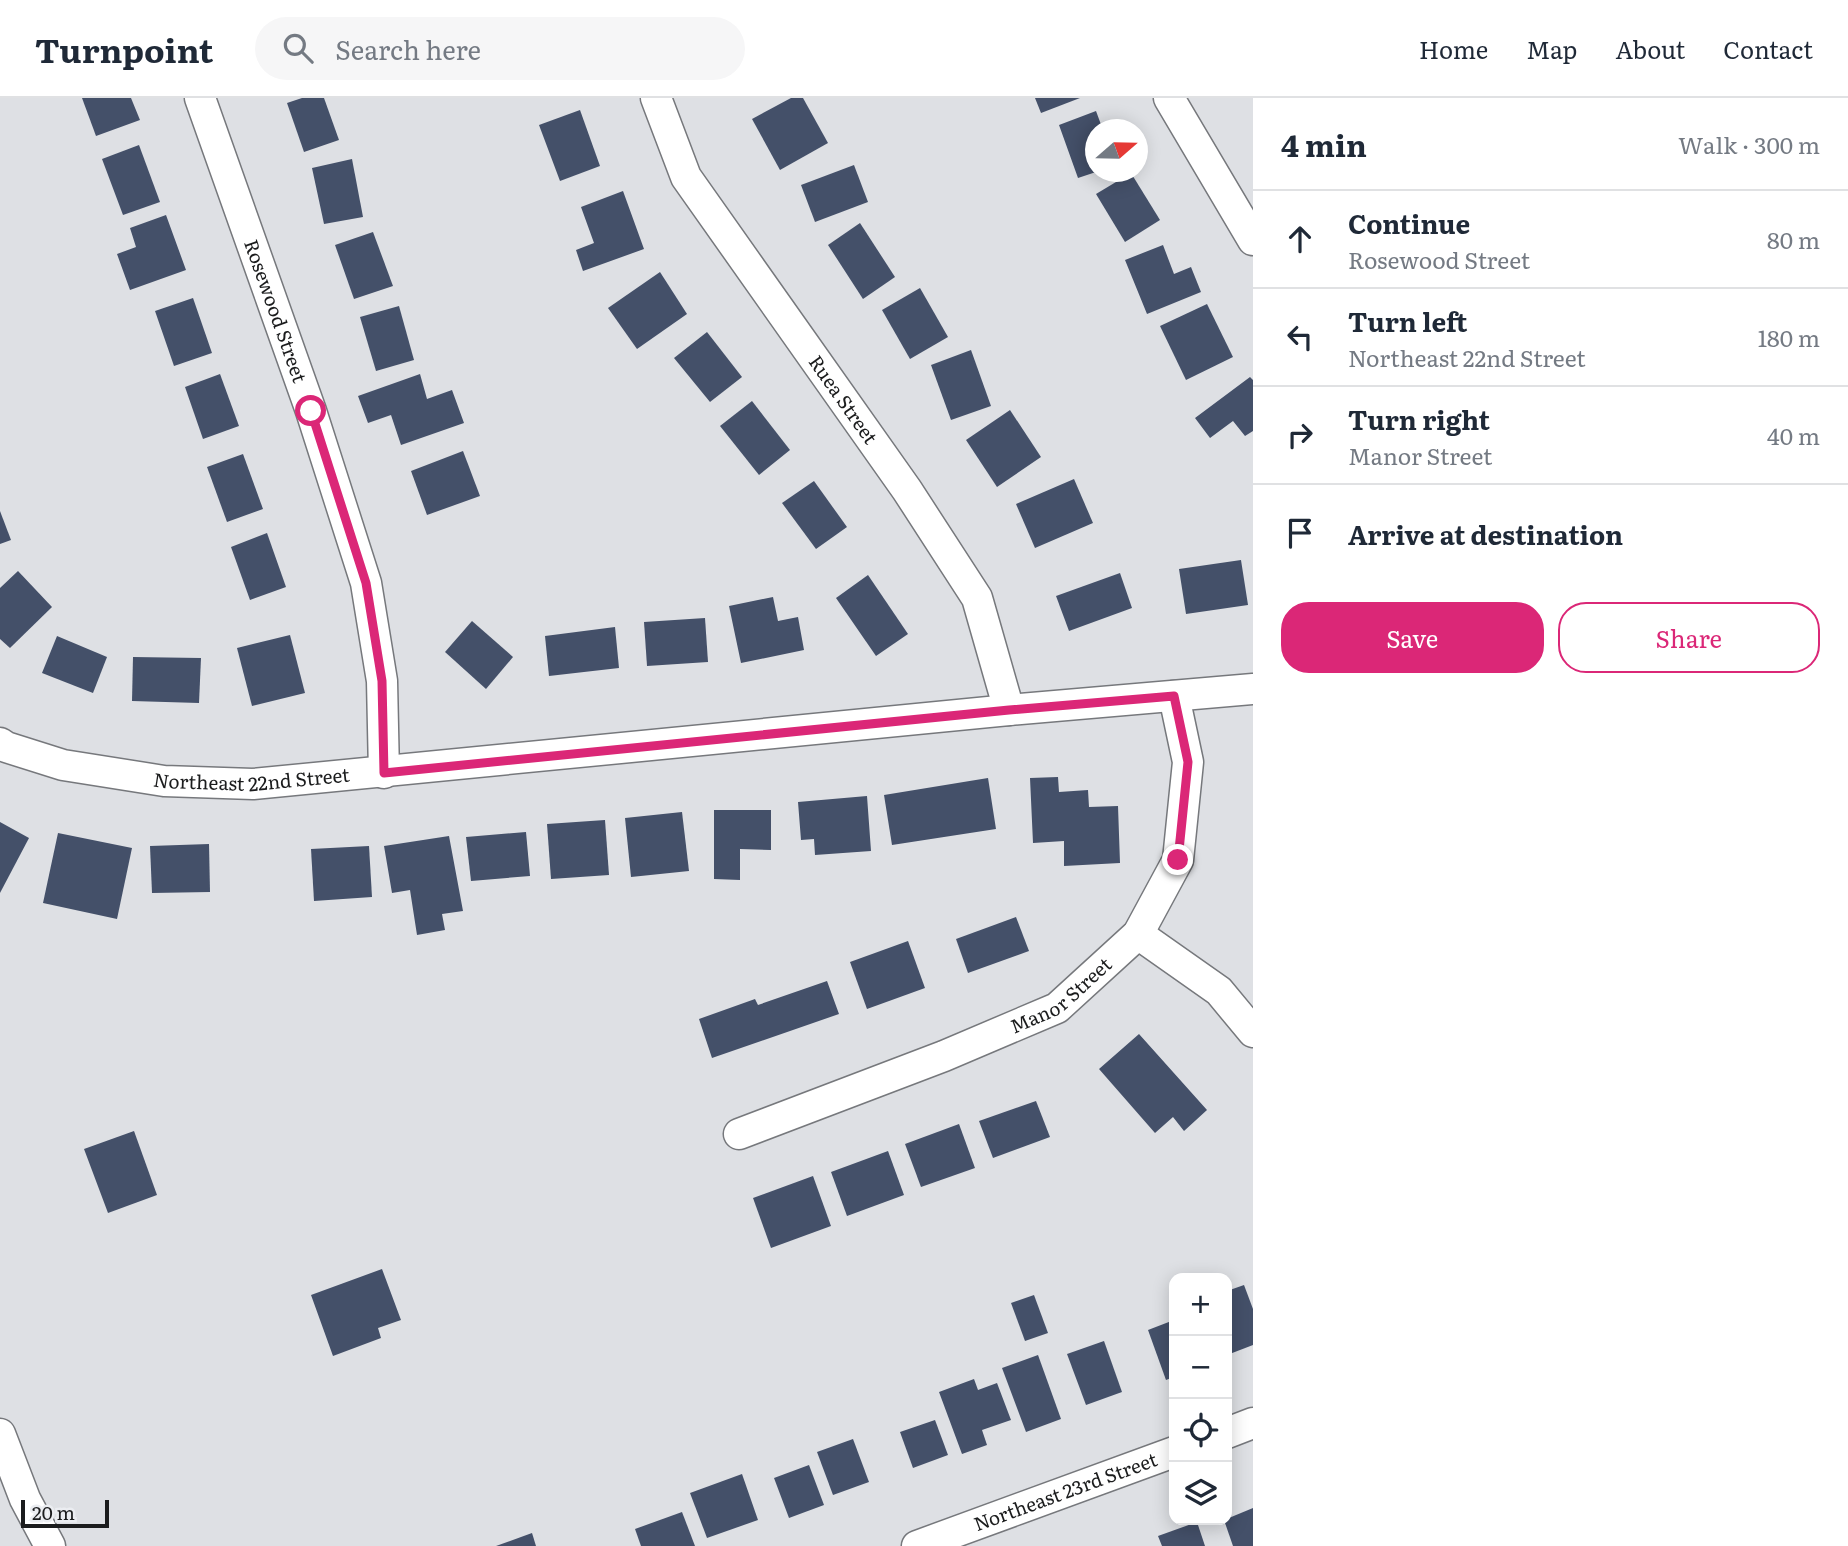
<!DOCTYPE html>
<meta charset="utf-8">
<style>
:root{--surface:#fff;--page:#f6f6f7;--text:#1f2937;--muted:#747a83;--line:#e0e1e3;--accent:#db2777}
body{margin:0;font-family:Literata,serif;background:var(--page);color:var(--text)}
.controls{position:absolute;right:21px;bottom:21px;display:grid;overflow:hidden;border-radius:14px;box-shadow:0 4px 18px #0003}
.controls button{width:63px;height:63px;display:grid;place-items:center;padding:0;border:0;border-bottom:2px solid var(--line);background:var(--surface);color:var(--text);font:35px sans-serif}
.compass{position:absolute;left:1085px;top:21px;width:63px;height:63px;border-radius:50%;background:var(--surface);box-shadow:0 4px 18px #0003;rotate:70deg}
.scale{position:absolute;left:21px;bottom:18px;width:88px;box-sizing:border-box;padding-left:7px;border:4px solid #1b1c1d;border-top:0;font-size:19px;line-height:24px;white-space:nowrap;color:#1b1c1d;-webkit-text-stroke:5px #ebedf1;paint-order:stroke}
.stop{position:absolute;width:21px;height:21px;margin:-16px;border:5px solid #db2777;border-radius:50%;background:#fff}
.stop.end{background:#db2777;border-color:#fff;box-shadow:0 2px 7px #0008}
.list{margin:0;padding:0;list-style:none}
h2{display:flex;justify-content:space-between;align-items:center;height:91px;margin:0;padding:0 28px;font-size:30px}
h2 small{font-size:23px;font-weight:400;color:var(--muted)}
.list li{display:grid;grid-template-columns:46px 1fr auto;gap:21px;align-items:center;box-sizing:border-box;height:98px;padding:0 28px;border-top:2px solid var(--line)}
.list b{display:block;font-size:26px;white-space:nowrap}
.list p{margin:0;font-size:23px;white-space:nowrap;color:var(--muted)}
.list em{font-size:23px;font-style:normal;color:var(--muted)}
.actions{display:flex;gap:14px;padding:21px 28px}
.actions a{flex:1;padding:16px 0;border:2px solid var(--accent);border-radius:28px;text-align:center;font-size:24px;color:var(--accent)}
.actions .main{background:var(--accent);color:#fff}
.icon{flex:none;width:38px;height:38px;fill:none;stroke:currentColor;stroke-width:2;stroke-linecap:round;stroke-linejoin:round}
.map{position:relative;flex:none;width:1253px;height:1448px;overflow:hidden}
header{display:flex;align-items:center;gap:42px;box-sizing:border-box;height:98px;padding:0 35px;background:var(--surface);border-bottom:2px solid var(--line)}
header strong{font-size:33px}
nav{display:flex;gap:38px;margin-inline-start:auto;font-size:24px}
.search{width:490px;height:63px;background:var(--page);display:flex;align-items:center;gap:18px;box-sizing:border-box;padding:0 24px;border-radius:38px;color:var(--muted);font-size:26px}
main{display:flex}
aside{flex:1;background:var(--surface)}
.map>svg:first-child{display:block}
.building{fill:#445069}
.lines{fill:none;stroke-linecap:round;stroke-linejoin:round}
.minor-casing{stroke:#76787c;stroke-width:33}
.minor{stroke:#fff;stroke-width:30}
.route{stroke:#db2777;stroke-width:9}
.labels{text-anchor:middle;stroke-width:7;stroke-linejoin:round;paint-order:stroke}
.street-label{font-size:19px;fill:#1b1c1d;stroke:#ebedf1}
</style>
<header>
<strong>Turnpoint</strong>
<div class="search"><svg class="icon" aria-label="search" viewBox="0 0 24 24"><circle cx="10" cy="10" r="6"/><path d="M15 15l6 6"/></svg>Search here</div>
<nav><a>Home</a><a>Map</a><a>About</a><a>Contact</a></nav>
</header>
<main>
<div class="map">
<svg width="1253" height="1448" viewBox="0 0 1253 1448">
<rect width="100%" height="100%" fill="#dee0e4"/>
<g class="building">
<path d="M82,0H131L140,22L96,38Z"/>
<path d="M302,0H324L339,42L304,54L287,5Z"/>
<path d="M791,0H803L828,45L780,72L752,21Z"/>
<path d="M1035,0H1080L1041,15Z"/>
<path d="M580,12L600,68L560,83L539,27Z"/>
<path d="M1096,13L1103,32H1096V74L1078,80L1059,27Z"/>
<path d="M139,47L160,104L123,117L102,61Z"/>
<path d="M352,61L363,119L324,126L312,70Z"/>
<path d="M854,67L868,104L815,124L801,87Z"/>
<path d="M1131,75L1160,122L1125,144L1096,96Z"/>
<path d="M623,93L644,151L583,173L576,152L594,145L581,109Z"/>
<path d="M166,117L186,172L130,192L117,156L136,149L130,130Z"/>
<path d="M860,125L895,179L863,201L828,147Z"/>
<path d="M373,134L393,188L354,201L335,147Z"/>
<path d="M1163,147L1174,176L1191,169L1201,194L1147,216L1125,162Z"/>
<path d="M660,174L687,216L637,251L608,210Z"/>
<path d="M920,190L948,239L910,261L882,212Z"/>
<path d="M193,200L212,255L174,268L155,213Z"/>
<path d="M1207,206L1233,259L1186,282L1160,228Z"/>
<path d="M399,208L414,262L376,273L360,219Z"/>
<path d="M707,234L742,279L710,304L674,260Z"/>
<path d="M971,252L991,308L951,322L931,267Z"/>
<path d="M220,276L239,328L203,341L185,289Z"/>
<path d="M420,276L427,301L452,292L464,325L401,347L391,317L368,325L358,298Z"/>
<path d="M1250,279L1253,282V333L1245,338L1233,323L1210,340L1195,320Z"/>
<path d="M752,303L790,352L759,377L720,328Z"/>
<path d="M1010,312L1041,359L997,389L966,342Z"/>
<path d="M463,353L480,398L427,417L411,373Z"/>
<path d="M243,356L263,411L227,424L207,369Z"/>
<path d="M1074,381L1093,425L1035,450L1016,406Z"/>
<path d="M814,383L847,429L816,451L782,405Z"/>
<path d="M0,413L11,442L0,446Z"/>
<path d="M267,435L286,489L250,502L231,449Z"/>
<path d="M1241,462L1248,507L1186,516L1179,471Z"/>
<path d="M18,473L52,509L10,550L0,541V490Z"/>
<path d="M1120,475L1132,510L1069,533L1056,498Z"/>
<path d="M868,477L908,536L876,558L836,500Z"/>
<path d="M773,499L778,523L798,519L804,552L741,565L729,508Z"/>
<path d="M705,520L708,564L647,568L644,524Z"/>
<path d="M472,523L513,559L486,591L445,554Z"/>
<path d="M615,529L619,570L549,578L545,538Z"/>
<path d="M290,537L305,595L252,608L237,550Z"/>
<path d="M57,538L107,559L93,595L42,575Z"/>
<path d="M133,559L201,560L199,605L132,603Z"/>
<path d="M1058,679L1059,694L1088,692L1089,709L1118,708L1120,765L1064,768V743L1033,745L1030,680Z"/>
<path d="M988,680L996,731L892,747L884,697Z"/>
<path d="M867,698L871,753L815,757L814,741L801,742L798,704Z"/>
<path d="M714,712H771V752L740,751V782L714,781Z"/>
<path d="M682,714L689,773L631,779L625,720Z"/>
<path d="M605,722L609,777L551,781L547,726Z"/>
<path d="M0,724L29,740L0,795Z"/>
<path d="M526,734L530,778L471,783L466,739Z"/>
<path d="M58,735L132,750L117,821L43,805Z"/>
<path d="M449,738L463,813L442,816L445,832L417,837L410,792L392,795L384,748Z"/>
<path d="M209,746L210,794L152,795L150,748Z"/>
<path d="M369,748L372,799L314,803L311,751Z"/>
<path d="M1016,819L1029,853L968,875L956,841Z"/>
<path d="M908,843L925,890L867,911L850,864Z"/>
<path d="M827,883L839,916L712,960L699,921L755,901L758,907Z"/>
<path d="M1139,936L1207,1012L1184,1033L1173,1019L1155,1035L1099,971Z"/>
<path d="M1036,1003L1050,1039L993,1060L979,1023Z"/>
<path d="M959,1026L975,1070L921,1089L905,1046Z"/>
<path d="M134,1033L157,1097L108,1115L84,1051Z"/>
<path d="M888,1053L904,1097L847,1118L831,1074Z"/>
<path d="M813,1078L831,1128L771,1150L753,1100Z"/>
<path d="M382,1171L401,1222L378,1230L381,1240L333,1258L311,1197Z"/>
<path d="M1244,1187L1253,1211V1247L1227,1257V1193Z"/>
<path d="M1034,1197L1048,1235L1025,1243L1011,1205Z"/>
<path d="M1174,1222V1279L1166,1282L1148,1232Z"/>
<path d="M1104,1243L1122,1294L1086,1307L1067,1256Z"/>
<path d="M1038,1257L1061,1321L1026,1334L1002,1270Z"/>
<path d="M974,1281L978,1292L997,1285L1011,1322L982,1332L987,1347L962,1356L939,1294Z"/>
<path d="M935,1322L948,1357L913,1370L900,1334Z"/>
<path d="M853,1341L869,1384L833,1397L817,1354Z"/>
<path d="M809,1367L824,1407L789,1420L774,1380Z"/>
<path d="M742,1376L758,1422L707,1440L690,1395Z"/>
<path d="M1253,1410V1448H1233L1224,1422Z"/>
<path d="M682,1414L695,1448H641L635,1431Z"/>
<path d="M1197,1424L1205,1448H1162L1158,1438Z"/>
<path d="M532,1435L536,1448H496Z"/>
</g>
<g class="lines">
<defs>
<g id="minor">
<path id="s1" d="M200,0L311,313L366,485L382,583L384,675"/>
<path id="s2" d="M656,0L686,79L907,392L977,500L1009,612"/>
<path d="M1169,0L1253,142"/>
<path id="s3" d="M0,645L6,649L63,667L164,683L253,686L1009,612L1253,591"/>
<path d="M1138,836L1219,893L1253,934"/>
<path id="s4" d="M739,1036L944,958L1057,910L1138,836L1178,762L1188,664L1174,598"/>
<path d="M1227,1335L1253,1325"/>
<path d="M0,1336L25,1401L50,1448"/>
<path id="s5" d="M917,1448L1174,1354"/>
</g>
</defs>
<use href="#minor" class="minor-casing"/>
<use href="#minor" class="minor"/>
</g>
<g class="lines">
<path class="route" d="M311,313L366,485L382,583L384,675L1009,612L1174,598L1188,664L1178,762"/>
</g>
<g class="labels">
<g class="street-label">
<text dy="7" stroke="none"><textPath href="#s1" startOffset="226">Rosewood Street</textPath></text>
<text dy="7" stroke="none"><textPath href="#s2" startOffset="357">Ruea Street</textPath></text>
<text dy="7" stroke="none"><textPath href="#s3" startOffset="257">Northeast 22nd Street</textPath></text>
<text dy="7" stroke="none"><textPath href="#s4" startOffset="352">Manor Street</textPath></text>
<text dy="7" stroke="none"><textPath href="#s5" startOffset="158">Northeast 23rd Street</textPath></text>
</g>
</g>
</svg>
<div class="controls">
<button>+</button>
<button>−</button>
<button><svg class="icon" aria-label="locate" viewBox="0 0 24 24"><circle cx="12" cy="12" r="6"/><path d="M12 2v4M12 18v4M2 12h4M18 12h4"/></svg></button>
<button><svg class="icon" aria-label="layers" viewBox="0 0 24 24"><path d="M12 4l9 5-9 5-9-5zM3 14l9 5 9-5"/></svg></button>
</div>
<svg class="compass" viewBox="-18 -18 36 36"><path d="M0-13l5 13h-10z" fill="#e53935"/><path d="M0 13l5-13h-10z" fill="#747a83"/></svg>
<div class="scale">20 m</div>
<div class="stop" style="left:311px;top:313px"></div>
<div class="stop end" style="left:1178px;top:762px"></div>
</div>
<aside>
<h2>4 min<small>Walk · 300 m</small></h2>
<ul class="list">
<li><svg class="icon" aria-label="ahead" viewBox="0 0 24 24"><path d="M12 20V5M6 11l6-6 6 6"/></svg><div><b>Continue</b><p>Rosewood Street</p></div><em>80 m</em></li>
<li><svg class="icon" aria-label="left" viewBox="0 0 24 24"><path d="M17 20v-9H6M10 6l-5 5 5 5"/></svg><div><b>Turn left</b><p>Northeast 22nd Street</p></div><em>180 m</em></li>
<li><svg class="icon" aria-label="right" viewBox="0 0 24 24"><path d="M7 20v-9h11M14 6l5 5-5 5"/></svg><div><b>Turn right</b><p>Manor Street</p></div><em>40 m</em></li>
<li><svg class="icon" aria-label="arrive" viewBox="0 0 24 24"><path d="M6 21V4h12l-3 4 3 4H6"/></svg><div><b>Arrive at destination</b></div></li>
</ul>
<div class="actions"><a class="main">Save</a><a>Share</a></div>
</aside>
</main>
